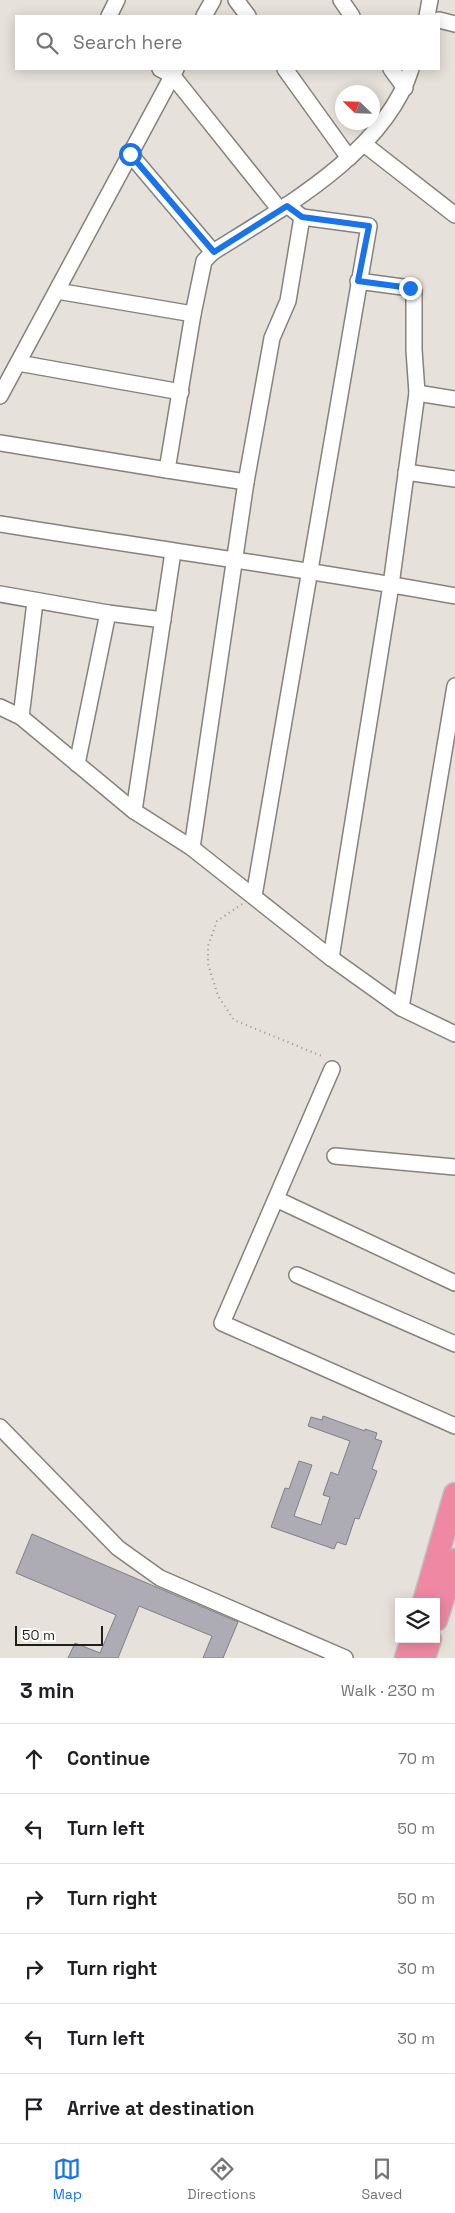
<!DOCTYPE html>
<meta charset="utf-8">
<style>
:root{--surface:#fff;--page:#f2f2f2;--text:#202124;--muted:#757577;--line:#e0e0e0;--accent:#1a73e8}
body{margin:0;font-family:"Space Grotesk",sans-serif;background:var(--page);color:var(--text)}
.controls{position:absolute;right:15px;bottom:15px;display:grid;overflow:hidden;border-radius:0px;box-shadow:0 2px 12px #0003}
.controls button{width:45px;height:45px;display:grid;place-items:center;padding:0;border:0;border-bottom:1px solid var(--line);background:var(--surface);color:var(--text);font:25px sans-serif}
.compass{position:absolute;left:335px;top:85px;width:45px;height:45px;border-radius:50%;background:var(--surface);box-shadow:0 2px 12px #0003;rotate:293deg}
.scale{position:absolute;left:15px;bottom:12px;width:88px;box-sizing:border-box;padding-left:5px;border:2px solid #201e1b;border-top:0;font-size:14px;line-height:18px;white-space:nowrap;color:#201e1b;-webkit-text-stroke:4px #fff;paint-order:stroke}
.stop{position:absolute;width:15px;height:15px;margin:-11px;border:4px solid #1a73e8;border-radius:50%;background:#fff}
.stop.end{background:#1a73e8;border-color:#fff;box-shadow:0 1px 5px #0008}
.list{margin:0;padding:0;list-style:none}
h2{display:flex;justify-content:space-between;align-items:center;height:65px;margin:0;padding:0 20px;font-size:21px}
h2 small{font-size:16px;font-weight:400;color:var(--muted)}
.list li{display:grid;grid-template-columns:32px 1fr auto;gap:15px;align-items:center;box-sizing:border-box;height:70px;padding:0 20px;border-top:1px solid var(--line)}
.list b{display:block;font-size:19px;white-space:nowrap}
.list em{font-size:16px;font-style:normal;color:var(--muted)}
.icon{flex:none;width:28px;height:28px;fill:none;stroke:currentColor;stroke-width:2;stroke-linecap:round;stroke-linejoin:round}
.map{position:relative;flex:none;width:455px;height:1658px;overflow:hidden}
.search{position:absolute;background:var(--surface);box-shadow:0 2px 12px #0003;left:15px;right:15px;top:15px;height:55px;display:flex;align-items:center;gap:12px;box-sizing:border-box;padding:0 18px;border-radius:0px;color:var(--muted);font-size:19px}
.sheet{height:485px;background:var(--surface)}
nav{display:flex;justify-content:space-around;align-items:center;box-sizing:border-box;height:70px;border-top:1px solid var(--line);background:var(--surface);font-size:14px;color:var(--muted)}
nav a{display:grid;justify-items:center;gap:2px}
nav .on{color:var(--accent)}
.map>svg:first-child{display:block}
.building{fill:#adabb3;stroke:#817f86}
.lines{fill:none;stroke-linecap:round;stroke-linejoin:round}
.minor-casing{stroke:#86817b;stroke-width:18}
.highway-casing{stroke:#c1c0bf;stroke-width:25}
.path{stroke:#96928d;stroke-width:2;stroke-dasharray:1 4;stroke-linecap:butt}
.minor{stroke:#fff;stroke-width:15}
.highway{stroke:#ef89a3;stroke-width:22}
.route{stroke:#1a73e8;stroke-width:6}
</style>
<div class="map">
<svg width="455" height="1658" viewBox="0 0 455 1658">
<rect width="100%" height="100%" fill="#e6e1da"/>
<g class="building">
<path d="M323,1416L365,1431V1429L377,1433L375,1439L382,1441L372,1469L377,1471L359,1519L355,1518L346,1545L337,1542L334,1549L271,1527L285,1488L289,1489L299,1461L312,1465L294,1516L321,1525L330,1497L323,1495L331,1472L338,1475L350,1441L308,1426L311,1417L322,1420Z"/>
<path d="M32,1534L238,1622L223,1658H203L212,1636L139,1606L118,1658H68L75,1643L100,1653L116,1615L16,1573Z"/>
</g>
<g class="lines">
<defs>
<g id="minor">
<path d="M236,0L248,16"/>
<path d="M341,0L352,16"/>
<path d="M109,16L117,0"/>
<path d="M204,16L213,0"/>
<path d="M427,16L430,0"/>
<path d="M439,20L455,24"/>
<path d="M160,69L172,75L280,210"/>
<path d="M285,69L349,158"/>
<path d="M391,69L405,88"/>
<path d="M364,144L455,215"/>
<path d="M130,154L213,252"/>
<path d="M358,281L410,288L414,292V350L417,393"/>
<path d="M57,291L193,314"/>
<path d="M18,363L181,392"/>
<path d="M0,396L176,69"/>
<path d="M0,443L167,470"/>
<path d="M406,472L455,479"/>
<path d="M246,482L272,338L288,301L302,217"/>
<path d="M0,524C152,549 304,568 455,596"/>
<path d="M0,594L108,613L77,764"/>
<path d="M108,613L163,620"/>
<path d="M0,707L21,717L134,811L192,848L331,958L401,1008L455,1034"/>
<path d="M21,717L35,602"/>
<path d="M134,811L173,552"/>
<path d="M192,848L246,482L167,470L193,314L204,261L213,252C283,208 385,152 411,69"/>
<path d="M254,896L369,226L302,217L287,205"/>
<path d="M331,958L391,585L417,393L455,399"/>
<path d="M401,1008L455,686"/>
<path d="M332,1069L222,1323L455,1426"/>
<path d="M335,1156L455,1167"/>
<path d="M276,1199L455,1283"/>
<path d="M297,1275L455,1344"/>
<path d="M0,1427L118,1548L160,1578L345,1658"/>
</g>
<g id="highway">
<path d="M424,1602L455,1494"/>
<path d="M436,1620L455,1560"/>
<path d="M406,1658L412,1639"/>
<path d="M424,1658L430,1639"/>
</g>
</defs>
<use href="#minor" class="minor-casing"/>
<use href="#highway" class="highway-casing"/>
<path class="path" d="M242,904L217,921L208,946V964L218,996L234,1020L324,1057"/>
<use href="#minor" class="minor"/>
<use href="#highway" class="highway"/>
</g>
<g class="lines">
<path class="route" d="M130,154L214,252L287,206L302,217L369,226L358,281L410,288"/>
</g>
</svg>
<div class="controls">
<button><svg class="icon" aria-label="layers" viewBox="0 0 24 24"><path d="M12 4l9 5-9 5-9-5zM3 14l9 5 9-5"/></svg></button>
</div>
<svg class="compass" viewBox="-18 -18 36 36"><path d="M0-13l5 13h-10z" fill="#e53935"/><path d="M0 13l5-13h-10z" fill="#757577"/></svg>
<div class="scale">50 m</div>
<div class="stop" style="left:130px;top:154px"></div>
<div class="stop end" style="left:410px;top:288px"></div>
<div class="search"><svg class="icon" aria-label="search" viewBox="0 0 24 24"><circle cx="10" cy="10" r="6"/><path d="M15 15l6 6"/></svg>Search here</div>
</div>
<section class="sheet">
<h2>3 min<small>Walk · 230 m</small></h2>
<ul class="list">
<li><svg class="icon" aria-label="ahead" viewBox="0 0 24 24"><path d="M12 20V5M6 11l6-6 6 6"/></svg><div><b>Continue</b></div><em>70 m</em></li>
<li><svg class="icon" aria-label="left" viewBox="0 0 24 24"><path d="M17 20v-9H6M10 6l-5 5 5 5"/></svg><div><b>Turn left</b></div><em>50 m</em></li>
<li><svg class="icon" aria-label="right" viewBox="0 0 24 24"><path d="M7 20v-9h11M14 6l5 5-5 5"/></svg><div><b>Turn right</b></div><em>50 m</em></li>
<li><svg class="icon" aria-label="right" viewBox="0 0 24 24"><path d="M7 20v-9h11M14 6l5 5-5 5"/></svg><div><b>Turn right</b></div><em>30 m</em></li>
<li><svg class="icon" aria-label="left" viewBox="0 0 24 24"><path d="M17 20v-9H6M10 6l-5 5 5 5"/></svg><div><b>Turn left</b></div><em>30 m</em></li>
<li><svg class="icon" aria-label="arrive" viewBox="0 0 24 24"><path d="M6 21V4h12l-3 4 3 4H6"/></svg><div><b>Arrive at destination</b></div></li>
</ul>
</section>
<nav>
<a class="on"><svg class="icon" aria-label="map" viewBox="0 0 24 24"><path d="M3 6l6-2 6 2 6-2v14l-6 2-6-2-6 2zM9 4v14M15 6v14"/></svg>Map</a>
<a><svg class="icon" aria-label="directions" viewBox="0 0 24 24"><path d="M12 3l9 9-9 9-9-9zM9 14v-3h6M13 9l2 2-2 2"/></svg>Directions</a>
<a><svg class="icon" aria-label="saved" viewBox="0 0 24 24"><path d="M7 4h10v16l-5-4-5 4z"/></svg>Saved</a>
</nav>
